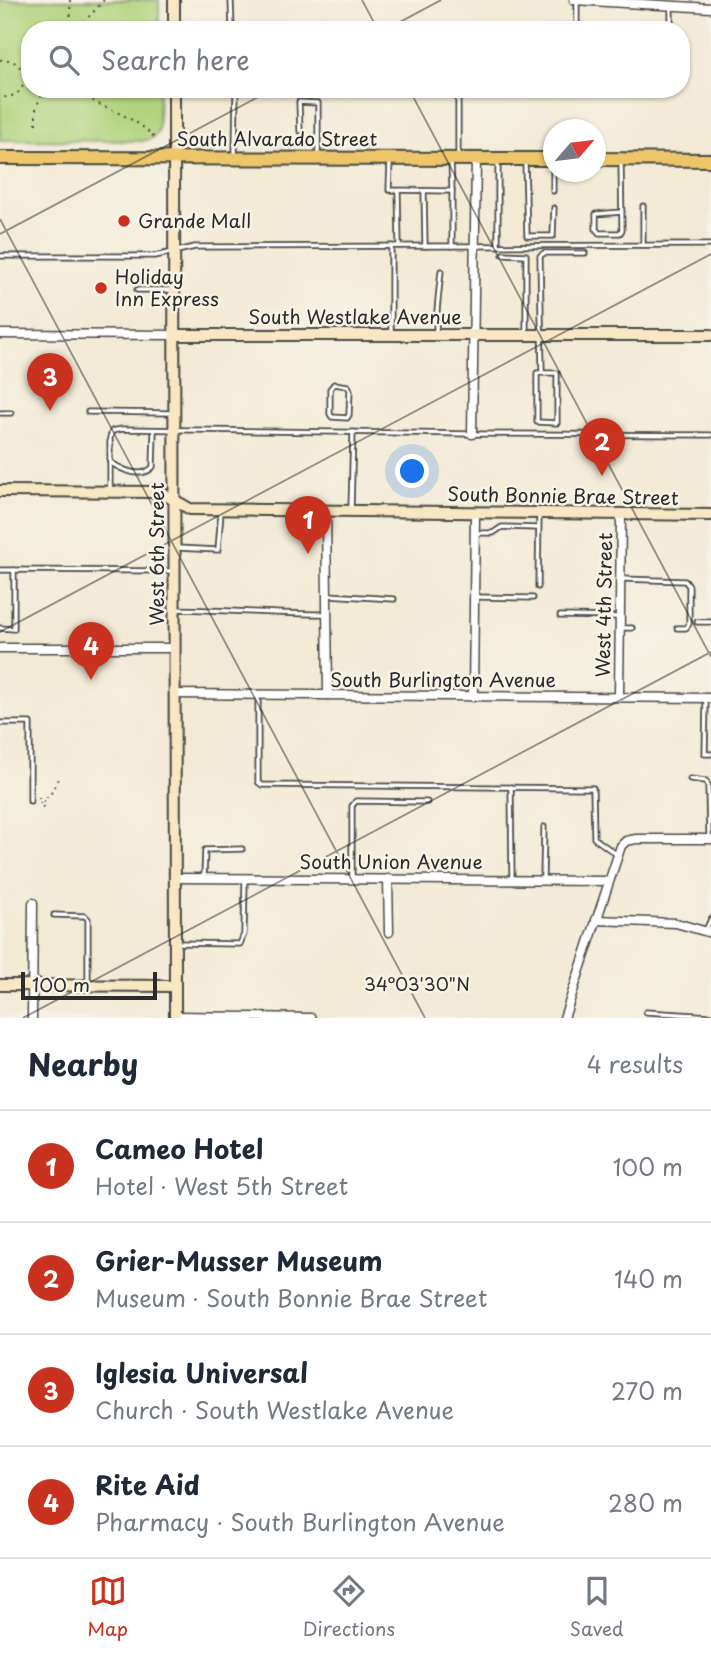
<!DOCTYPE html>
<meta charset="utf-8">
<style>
:root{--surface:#fff;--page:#f2f2f3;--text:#1f2937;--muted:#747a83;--line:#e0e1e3;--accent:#c8321e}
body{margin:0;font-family:"Playpen Sans",sans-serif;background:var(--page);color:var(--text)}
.compass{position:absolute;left:543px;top:119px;width:63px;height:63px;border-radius:50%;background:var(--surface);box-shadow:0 2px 5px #0004;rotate:62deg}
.scale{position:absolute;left:21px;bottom:18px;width:136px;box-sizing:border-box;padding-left:7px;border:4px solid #2b2b2b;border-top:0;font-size:19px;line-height:24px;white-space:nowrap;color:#2b2b2b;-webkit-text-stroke:5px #f7f3e8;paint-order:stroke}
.you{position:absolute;left:413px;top:472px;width:24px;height:24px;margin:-18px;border:5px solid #fff;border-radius:50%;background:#1a73e8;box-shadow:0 0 0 10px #1a73e833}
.badge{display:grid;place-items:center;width:46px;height:46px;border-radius:50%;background:var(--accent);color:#fff;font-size:23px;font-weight:700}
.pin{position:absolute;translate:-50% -58px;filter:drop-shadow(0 2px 4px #0008)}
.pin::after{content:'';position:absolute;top:37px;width:24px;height:21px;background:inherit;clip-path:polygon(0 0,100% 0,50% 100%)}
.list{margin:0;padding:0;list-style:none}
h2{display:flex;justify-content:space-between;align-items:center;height:91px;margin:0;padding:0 28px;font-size:30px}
h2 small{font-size:23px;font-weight:400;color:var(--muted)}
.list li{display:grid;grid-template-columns:46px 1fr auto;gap:21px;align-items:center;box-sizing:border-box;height:112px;padding:0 28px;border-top:2px solid var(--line)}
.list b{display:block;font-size:26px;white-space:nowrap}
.list p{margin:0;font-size:23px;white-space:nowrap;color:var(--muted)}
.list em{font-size:23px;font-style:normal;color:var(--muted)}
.icon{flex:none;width:38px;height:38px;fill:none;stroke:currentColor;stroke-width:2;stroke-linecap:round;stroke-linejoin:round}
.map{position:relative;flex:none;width:711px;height:1018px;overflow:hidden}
.search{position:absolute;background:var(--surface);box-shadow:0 2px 5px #0004;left:21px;right:21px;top:21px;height:77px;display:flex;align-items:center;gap:18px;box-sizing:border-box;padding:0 24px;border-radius:28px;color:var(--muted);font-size:26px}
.sheet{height:539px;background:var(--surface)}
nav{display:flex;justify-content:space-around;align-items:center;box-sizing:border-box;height:98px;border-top:2px solid var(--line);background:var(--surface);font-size:19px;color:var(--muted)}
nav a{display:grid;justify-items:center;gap:4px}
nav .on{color:var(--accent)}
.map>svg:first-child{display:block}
.green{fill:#afd179;stroke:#6d7e52;stroke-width:2}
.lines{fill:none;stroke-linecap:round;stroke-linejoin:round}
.lane-casing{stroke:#494844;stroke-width:7}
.street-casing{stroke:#494844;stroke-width:11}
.secondary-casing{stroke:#494844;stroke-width:14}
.primary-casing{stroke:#494844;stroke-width:16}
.path{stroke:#494844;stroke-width:2;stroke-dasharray:2 5;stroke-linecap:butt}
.lane{stroke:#fff;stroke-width:3.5}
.street{stroke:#fff;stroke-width:8}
.secondary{stroke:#f7e8c3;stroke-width:10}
.primary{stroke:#ecc669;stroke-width:12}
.ticks{fill:none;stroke:#2b2b2b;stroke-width:2;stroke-opacity:0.45}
.poi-dot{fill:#c8321e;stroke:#f7f3e8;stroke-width:2.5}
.labels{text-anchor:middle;stroke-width:5;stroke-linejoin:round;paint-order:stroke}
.street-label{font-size:19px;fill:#2b2b2b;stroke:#f7f3e8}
.poi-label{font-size:19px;fill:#2b2b2b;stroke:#f7f3e8;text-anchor:start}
.ticks-label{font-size:18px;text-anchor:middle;fill:#2b2b2b;stroke:#f7f3e8;stroke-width:5;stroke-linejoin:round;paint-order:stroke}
</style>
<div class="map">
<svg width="711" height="1018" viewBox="0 0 711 1018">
<rect width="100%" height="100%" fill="#f7f3e8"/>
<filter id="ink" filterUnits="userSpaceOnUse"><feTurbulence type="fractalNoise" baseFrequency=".0143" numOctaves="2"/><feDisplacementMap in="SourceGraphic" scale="14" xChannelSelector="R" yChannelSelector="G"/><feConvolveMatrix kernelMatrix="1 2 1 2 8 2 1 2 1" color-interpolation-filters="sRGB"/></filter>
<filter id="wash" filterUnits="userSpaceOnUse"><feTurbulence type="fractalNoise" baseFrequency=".00686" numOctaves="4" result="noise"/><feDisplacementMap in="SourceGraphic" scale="28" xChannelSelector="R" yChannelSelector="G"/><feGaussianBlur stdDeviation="1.57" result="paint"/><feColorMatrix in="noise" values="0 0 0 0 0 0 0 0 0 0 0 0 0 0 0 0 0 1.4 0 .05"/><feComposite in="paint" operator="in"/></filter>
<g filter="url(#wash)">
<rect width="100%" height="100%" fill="#f3ead5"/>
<path class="green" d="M0,0H159V30H30V89H159L158,132L153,138L143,141L0,140Z"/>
</g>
<g filter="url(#ink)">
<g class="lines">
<defs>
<g id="lane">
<path d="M231,0L232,30"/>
<path d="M671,28V6"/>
<path d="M577,30V2"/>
<path d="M681,60V65"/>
<path d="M300,131L299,102L318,103V156"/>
<path d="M235,156L236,89"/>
<path d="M458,156V90"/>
<path d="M553,161V191"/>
<path d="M621,161L622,230L620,233H599L596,229V214L622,212"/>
<path d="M390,162L389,190L452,191L451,160"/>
<path d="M525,163L527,236H553L554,208"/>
<path d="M398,191L399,246"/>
<path d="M424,191L425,246"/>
<path d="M452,191V246"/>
<path d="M643,206V245"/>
<path d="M498,244V160"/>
<path d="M503,254L526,255V333"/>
<path d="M0,256H155L195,247L711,245"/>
<path d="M137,290H172"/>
<path d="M391,333V246"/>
<path d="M436,333C436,312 439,292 441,271"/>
<path d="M542,373H557V423L537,422V373H542L540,256L544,253H585"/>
<path d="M334,384L348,386L350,390L349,415L347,418L332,417L330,414V389Z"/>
<path d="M88,412L173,413"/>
<path d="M0,413H11"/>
<path d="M110,462C122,470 141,479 153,467L154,431"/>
<path d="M110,491V438L112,431L122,429L472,434L711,435"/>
<path d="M351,509L353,432"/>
<path d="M476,533H493L502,527L538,528"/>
<path d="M177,548L218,550L221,512"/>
<path d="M0,570L172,571"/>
<path d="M622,579L685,581L689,586V624L686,628H677"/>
<path d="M538,587L539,515"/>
<path d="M328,595L394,599"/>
<path d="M476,597L533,598"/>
<path d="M175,609C226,610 276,614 327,614"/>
<path d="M560,616L618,617"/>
<path d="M697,622H711"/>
<path d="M0,628L14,629V570"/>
<path d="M620,628H632"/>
<path d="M258,697V782L262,785L593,788L594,838L616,854"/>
<path d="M706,700L705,754H711"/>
<path d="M0,723H30V801"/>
<path d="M690,779L706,781L708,785L709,837"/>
<path d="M511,787L512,880"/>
<path d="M204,877L205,850L242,849"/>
<path d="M352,879V806L356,801L427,802"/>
<path d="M543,880L544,827"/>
<path d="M54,915L85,916L88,919V984"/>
<path d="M706,930L711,919"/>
<path d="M176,943L240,944L244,934L245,880"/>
<path d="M646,1012L711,1016"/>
</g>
<g id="street">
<path d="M574,0L711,8"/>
<path d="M0,334L174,335"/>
<path d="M472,434L476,158"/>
<path d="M326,510L328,695"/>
<path d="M0,648H174"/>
<path d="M174,694L711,698"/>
<path d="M473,697L475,513"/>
<path d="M619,697L621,514"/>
<path d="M174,878L608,881"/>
<path d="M388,879L389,932"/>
<path d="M596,920L676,923L711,933"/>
<path d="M175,1016L311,1018"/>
<path d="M32,1018L33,903"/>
<path d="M564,1018L621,846L626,841L636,839H711"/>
</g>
<g id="secondary">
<path d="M174,30V0"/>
<path d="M174,89L175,1018"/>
<path d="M174,335H711"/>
<path d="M0,491L160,492L190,509L711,515"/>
<path d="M0,985L174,986"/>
</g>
<g id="primary">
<path d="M0,158L554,159"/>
<path d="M596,159L711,160"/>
</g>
</defs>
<use href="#lane" class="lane-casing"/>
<use href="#street" class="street-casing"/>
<use href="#secondary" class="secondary-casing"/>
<use href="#primary" class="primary-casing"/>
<g class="path">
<path d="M70,0L71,29"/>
<path d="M72,30L86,20L104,0"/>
<path d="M0,60C29,55 35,100 0,97"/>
<path d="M75,89C103,112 132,111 157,141"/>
<path d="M36,124V107L45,89"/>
<path d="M38,798H41L40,807H44V797H49L59,778"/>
</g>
<use href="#lane" class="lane"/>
<use href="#street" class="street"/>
<use href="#secondary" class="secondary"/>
<use href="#primary" class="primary"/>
</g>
</g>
<path class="ticks" d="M362,0L378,30M385,30L441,0M409,89L711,657M0,219L425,1018M0,234L273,89M0,632L711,254M23,1018L711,652"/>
<g class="poi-dot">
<circle cx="124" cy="221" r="7"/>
<circle cx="101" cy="288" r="7"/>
</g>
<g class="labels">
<g class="street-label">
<text x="277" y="146">South Alvarado Street</text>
<text x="355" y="324">South Westlake Avenue</text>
<text transform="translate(563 496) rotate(1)" y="7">South Bonnie Brae Street</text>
<text transform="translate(157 554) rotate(-90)" y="7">West 6th Street</text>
<text transform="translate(604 605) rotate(-89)" y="7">West 4th Street</text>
<text x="443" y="687">South Burlington Avenue</text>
<text x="391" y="869">South Union Avenue</text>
</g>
<g class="poi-label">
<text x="138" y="228">Grande Mall</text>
<text x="115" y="284">Holiday<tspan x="115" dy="22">Inn Express</tspan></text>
</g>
</g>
<g class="ticks-label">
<text x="417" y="991">34°03'30"N</text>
</g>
</svg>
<svg class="compass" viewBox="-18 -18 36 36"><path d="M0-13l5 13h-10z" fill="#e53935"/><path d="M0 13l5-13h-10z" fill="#747a83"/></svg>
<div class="scale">100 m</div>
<div class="you"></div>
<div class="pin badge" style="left:308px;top:554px">1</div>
<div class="pin badge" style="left:602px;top:476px">2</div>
<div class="pin badge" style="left:50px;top:411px">3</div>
<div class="pin badge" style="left:91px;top:680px">4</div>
<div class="search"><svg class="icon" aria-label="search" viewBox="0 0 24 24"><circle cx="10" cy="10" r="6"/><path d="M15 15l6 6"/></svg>Search here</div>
</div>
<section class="sheet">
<h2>Nearby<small>4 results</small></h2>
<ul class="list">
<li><span class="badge">1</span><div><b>Cameo Hotel</b><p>Hotel · West 5th Street</p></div><em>100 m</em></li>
<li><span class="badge">2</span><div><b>Grier-Musser Museum</b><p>Museum · South Bonnie Brae Street</p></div><em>140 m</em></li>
<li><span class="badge">3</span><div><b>Iglesia Universal</b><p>Church · South Westlake Avenue</p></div><em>270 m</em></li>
<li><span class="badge">4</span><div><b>Rite Aid</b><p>Pharmacy · South Burlington Avenue</p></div><em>280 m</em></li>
</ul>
</section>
<nav>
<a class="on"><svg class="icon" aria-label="map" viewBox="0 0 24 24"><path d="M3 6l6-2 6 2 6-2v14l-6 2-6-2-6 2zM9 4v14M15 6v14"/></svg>Map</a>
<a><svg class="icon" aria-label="directions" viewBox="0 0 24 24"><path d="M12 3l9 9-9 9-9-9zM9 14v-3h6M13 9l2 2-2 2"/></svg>Directions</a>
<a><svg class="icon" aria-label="saved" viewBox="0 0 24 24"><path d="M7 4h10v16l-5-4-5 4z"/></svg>Saved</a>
</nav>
